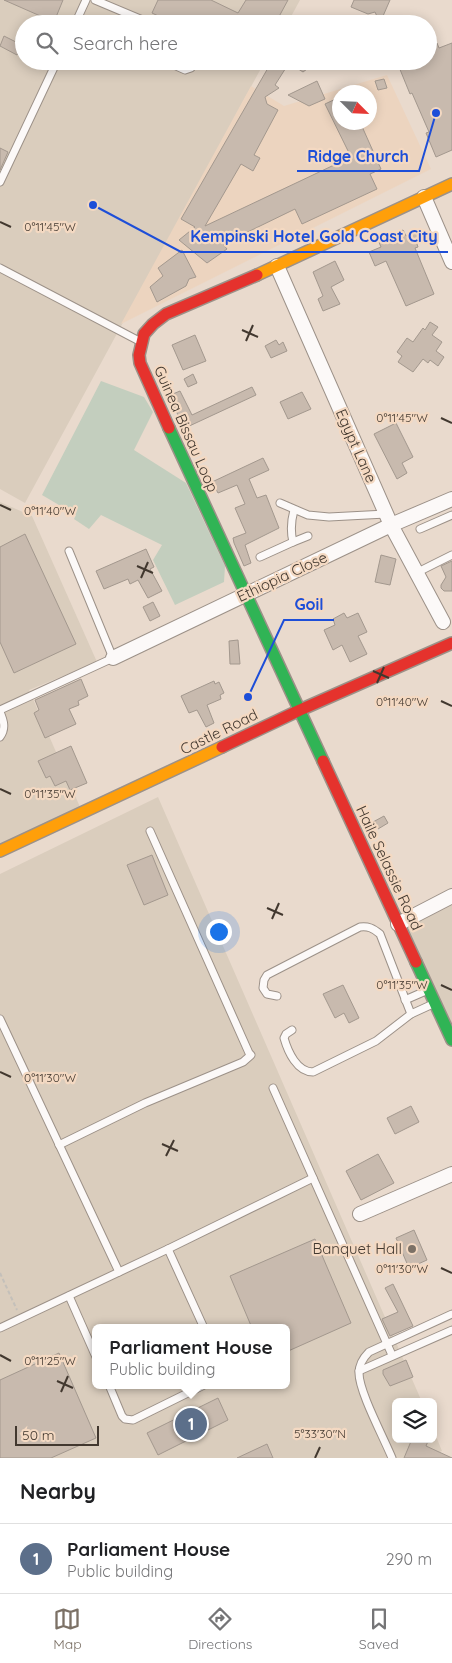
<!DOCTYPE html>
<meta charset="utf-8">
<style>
:root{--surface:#fff;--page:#f6f6f6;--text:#202124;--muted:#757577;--line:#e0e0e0;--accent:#7c7166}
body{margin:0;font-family:Quicksand,sans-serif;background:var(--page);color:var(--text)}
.controls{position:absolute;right:15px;bottom:15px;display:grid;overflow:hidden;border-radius:8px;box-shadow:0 2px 12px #0003}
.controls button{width:45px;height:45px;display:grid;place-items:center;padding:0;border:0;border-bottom:1px solid var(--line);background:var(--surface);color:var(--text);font:25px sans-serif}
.compass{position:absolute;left:332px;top:85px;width:45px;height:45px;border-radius:50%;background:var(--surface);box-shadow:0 2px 12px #0003;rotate:114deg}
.scale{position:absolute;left:15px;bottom:12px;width:84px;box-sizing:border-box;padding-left:5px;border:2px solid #42382f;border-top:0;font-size:14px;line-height:18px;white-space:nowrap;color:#42382f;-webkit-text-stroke:4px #f4d9c2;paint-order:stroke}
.you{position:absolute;left:218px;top:931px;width:18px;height:18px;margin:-12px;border:4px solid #fff;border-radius:50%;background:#1a73e8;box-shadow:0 0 0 8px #1a73e833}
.badge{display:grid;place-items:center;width:32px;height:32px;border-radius:50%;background:var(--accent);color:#fff;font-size:16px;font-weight:700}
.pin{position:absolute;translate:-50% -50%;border:2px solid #fff;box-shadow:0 1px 5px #0006}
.popup{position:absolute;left:92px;top:1324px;width:198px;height:65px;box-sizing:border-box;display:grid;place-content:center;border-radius:8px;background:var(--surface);filter:drop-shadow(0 1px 4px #0005);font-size:16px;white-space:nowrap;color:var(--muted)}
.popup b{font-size:19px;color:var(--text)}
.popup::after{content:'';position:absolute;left:50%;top:100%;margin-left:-10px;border:10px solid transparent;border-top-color:var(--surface)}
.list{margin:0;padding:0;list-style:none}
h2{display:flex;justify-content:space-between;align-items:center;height:65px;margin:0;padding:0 20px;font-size:21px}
h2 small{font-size:16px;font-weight:400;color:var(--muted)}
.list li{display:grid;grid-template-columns:32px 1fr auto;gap:15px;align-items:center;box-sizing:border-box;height:70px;padding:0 20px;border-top:1px solid var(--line)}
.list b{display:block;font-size:19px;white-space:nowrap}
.list p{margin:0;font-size:16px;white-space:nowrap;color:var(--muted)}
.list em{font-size:16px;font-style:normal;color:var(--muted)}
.icon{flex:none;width:28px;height:28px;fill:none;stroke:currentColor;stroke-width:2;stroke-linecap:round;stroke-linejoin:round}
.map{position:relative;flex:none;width:452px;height:1458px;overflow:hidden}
.search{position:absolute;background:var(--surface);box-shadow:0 2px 12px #0003;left:15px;right:15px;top:15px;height:55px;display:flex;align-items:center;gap:12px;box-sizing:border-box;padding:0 18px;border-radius:28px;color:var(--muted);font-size:19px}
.sheet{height:135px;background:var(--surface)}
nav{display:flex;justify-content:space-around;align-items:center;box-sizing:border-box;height:70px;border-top:1px solid var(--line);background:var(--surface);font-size:14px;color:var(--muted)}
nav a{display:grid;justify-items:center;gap:2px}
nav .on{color:var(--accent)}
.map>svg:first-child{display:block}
.commercial{fill:#dacdbd;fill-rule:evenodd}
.built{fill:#ecd4bf;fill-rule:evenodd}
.green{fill:#c3cebe}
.building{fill:#c8baae;stroke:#a3988e}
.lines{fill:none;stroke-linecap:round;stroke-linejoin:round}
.lane-casing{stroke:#9c9188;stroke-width:9}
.street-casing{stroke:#9c9188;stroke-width:16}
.fast-casing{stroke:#9c9188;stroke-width:14}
.slow-casing{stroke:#9c9188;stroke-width:14}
.jam-casing{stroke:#9c9188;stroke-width:14}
.path{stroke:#c4c0ba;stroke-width:2;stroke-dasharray:4 2.5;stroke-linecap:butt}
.lane{stroke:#fcf9f8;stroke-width:7}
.street{stroke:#fcf9f8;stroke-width:14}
.fast{stroke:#30b455;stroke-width:11}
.slow{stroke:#ff9f0a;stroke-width:11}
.jam{stroke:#e5322d;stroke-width:11}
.ticks{fill:none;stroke:#42382f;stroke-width:2}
.poi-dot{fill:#7c7166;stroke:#f4d9c2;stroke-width:2}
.labels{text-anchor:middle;stroke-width:4.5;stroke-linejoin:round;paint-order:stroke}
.street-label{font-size:15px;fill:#42382f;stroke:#f4d9c2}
.poi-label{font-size:15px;fill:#42382f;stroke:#f4d9c2;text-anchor:end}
.ticks-label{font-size:12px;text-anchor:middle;fill:#42382f;stroke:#f4d9c2;stroke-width:4.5;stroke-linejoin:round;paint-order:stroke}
.leader{fill:none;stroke:#1d4ed8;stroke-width:2}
.callout-dot{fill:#1d4ed8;stroke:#f4d9c2;stroke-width:2}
.callout-label{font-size:16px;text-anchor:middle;font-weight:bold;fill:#1d4ed8;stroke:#f4d9c2;stroke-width:4.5;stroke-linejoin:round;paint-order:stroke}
</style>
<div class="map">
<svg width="452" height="1458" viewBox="0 0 452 1458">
<rect width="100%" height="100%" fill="#e9dacd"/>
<g class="commercial">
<path d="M0,0H300L287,24H24V61H265L25,503L0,489Z"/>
<path d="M0,502L32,516L97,662L29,690L80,807L0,845Z"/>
<path d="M158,797L422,1402H396V1439H433V1429L442,1451L427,1458H0V874ZM96,1328H286V1385H96Z"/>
<path d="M452,905V1024L406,927Z"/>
</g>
<path class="built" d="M387,75L431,169L121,324L251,86L284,106ZM340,92H370V122H340Z"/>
<path class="green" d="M101,381L144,397L153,412L134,450L186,483L225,566L224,582L175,605L153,560L162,545L101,515L89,529L74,519L76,515L42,495Z"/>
<g class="building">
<path d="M4,0H63L54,22Z"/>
<path d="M158,0H211L238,13L246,0H288L275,24H175L152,13Z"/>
<path d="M354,0H390L380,23L375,12L368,14L351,7Z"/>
<path d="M4,36L22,45L17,55L0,46Z"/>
<path d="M437,43L439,48L452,43V150L436,157L426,133L429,132L412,93L410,94L399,67L412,61H428V47Z"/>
<path d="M272,61H318L303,72L289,63L275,85L279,88L265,97L267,104L278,110L254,155L260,158L253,171L241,164L205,226L351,157L325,104L340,97V122H360L381,169L370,174L377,189L302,224L295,209L223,244L227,249L207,263L179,240L195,227L181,219Z"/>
<path d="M384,79L387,88L378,90L375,81Z"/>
<path d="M317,81L325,99L309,106L288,95Z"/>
<path d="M0,148L8,152L0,170Z"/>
<path d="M403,230L406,236L416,231L419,240L416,241L418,247L415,248L434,294L406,306L386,261L375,266L369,252L381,247L378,240Z"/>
<path d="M182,250L196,277L189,279L186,286L157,302L150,287L163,276L158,268Z"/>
<path d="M335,261L344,280L331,287L340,304L323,311L318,299L323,296L313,272Z"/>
<path d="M430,322L438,327L432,335L442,342L436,351L444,357L438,366L430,360L428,363L423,359L413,372L398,362L402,356L397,352L407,338L413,342L423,328L425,330Z"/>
<path d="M195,335L206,361L183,370L172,345Z"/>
<path d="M276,340L279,345L283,342L287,351L271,358L265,346Z"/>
<path d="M193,374L197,383L188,387L184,379Z"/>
<path d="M252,387L256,395L185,428L168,396L180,391L192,415Z"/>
<path d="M302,392L311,409L288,419L280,402Z"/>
<path d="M396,423L413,457L402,463L407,473L397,479L374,434Z"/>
<path d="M263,458L269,470L249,479L257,498L266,495L279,528L245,545L251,563L244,566L234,543L233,538L246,533L235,508L245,504L237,485L218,493L212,482Z"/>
<path d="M25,534L76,644L14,673L0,642V547Z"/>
<path d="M146,549L154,567L150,569L162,591L148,598L138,580L130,584L128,579L104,589L96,571Z"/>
<path d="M381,555L396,559L390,585L375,582Z"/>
<path d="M452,561V591H444L441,588V585L446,577L441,566Z"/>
<path d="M153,602L160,616L150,621L143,607Z"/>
<path d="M344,613L347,618L358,613L367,632L358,636L367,654L350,662L342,645L333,650L324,630L335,625L333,619Z"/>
<path d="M238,640L240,664H230L229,641Z"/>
<path d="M81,679L88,696L78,701L79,705L69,709L76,724L45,738L34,713L39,710L35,700Z"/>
<path d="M214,681L215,684L219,682L224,693L220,695L221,699L207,705L214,723L206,727L197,710L189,713L181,696Z"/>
<path d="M71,746L87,783L70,790L66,781L55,786L50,776L46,778L38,761Z"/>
<path d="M384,816L388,823L378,829L373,822Z"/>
<path d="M152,855L168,895L144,905L127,865Z"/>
<path d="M343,985L359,1018L349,1023L344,1013L335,1018L323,994Z"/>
<path d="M411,1106L419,1122L395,1134L387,1118Z"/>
<path d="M378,1154L394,1183L361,1200L346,1171Z"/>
<path d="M414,1230L427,1260L409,1268L396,1238Z"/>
<path d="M315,1239L351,1323L286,1352V1328H252L230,1276Z"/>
<path d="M393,1284L413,1326L390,1336L382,1319L398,1312L385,1288Z"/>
<path d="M59,1353L96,1438L51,1458H0V1380Z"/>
<path d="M406,1360L413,1377L390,1386L383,1374V1370Z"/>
<path d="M218,1398L228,1420L158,1455L147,1433Z"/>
<path d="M412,1439H429L426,1446L452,1458H404Z"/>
<path d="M267,1444L273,1458H237Z"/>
</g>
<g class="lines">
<defs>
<g id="lane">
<path d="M95,0L152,24"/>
<path d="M75,24L86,0"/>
<path d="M165,61L185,70L191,68L195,61"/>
<path d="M0,182L57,61"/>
<path d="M0,268L141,342"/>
<path d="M280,503L308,515L329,517L386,514"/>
<path d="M420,529L452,515"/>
<path d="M293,542L308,536"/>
<path d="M260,557L293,542C290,530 291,521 294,510"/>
<path d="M416,573L452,555"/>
<path d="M0,710L113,658L69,551"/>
<path d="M0,712C4,721 6,729 0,737"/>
<path d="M277,996L267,994L263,988L264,980L267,975L360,927C368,926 373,928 380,934L411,1014"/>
<path d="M405,1000L428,990"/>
<path d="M0,1019L119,1272"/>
<path d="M292,1030L286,1034L284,1038C288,1052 297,1072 313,1072L376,1041L411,1014L435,1003"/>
<path d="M273,1088L392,1355"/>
<path d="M59,1145L145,1103L243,1062L251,1055L249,1053L150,831"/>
<path d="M168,1249L204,1328"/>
<path d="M69,1296L96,1357"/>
<path d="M0,1328L168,1249L313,1178"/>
<path d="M359,1371L452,1330"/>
<path d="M109,1385L122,1416L125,1419L133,1420L204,1385"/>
<path d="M392,1458C384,1438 359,1392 359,1373C359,1364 363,1358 369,1352L452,1314"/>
</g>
<g id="street">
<path d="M424,197L452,262"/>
<path d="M277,266L391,525L443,622"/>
<path d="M113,658L391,525L452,499"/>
<path d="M398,924L452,896"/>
<path d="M360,1214L452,1174"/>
</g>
<g id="fast">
<path d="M169,428L323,761"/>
<path d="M416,962L452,1040"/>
</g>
<g id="slow">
<path d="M257,275L452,184"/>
<path d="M0,851L222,747"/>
</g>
<g id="jam">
<path d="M169,428L140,363L139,355L144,334L153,324L166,314L257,275"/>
<path d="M222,747L300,710L452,643"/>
<path d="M323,761L416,962"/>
</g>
</defs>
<use href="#lane" class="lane-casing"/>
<use href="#street" class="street-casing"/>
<use href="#fast" class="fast-casing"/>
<use href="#slow" class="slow-casing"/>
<use href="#jam" class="jam-casing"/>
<path class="path" d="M0,1273L17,1310"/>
<use href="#lane" class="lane"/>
<use href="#street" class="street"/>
<use href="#fast" class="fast"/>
<use href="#slow" class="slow"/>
<use href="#jam" class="jam"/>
</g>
<path class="ticks" d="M0,222L11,227M242,330L258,337M246,341L253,325M441,418L452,423M0,505L11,510M137,566L153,573M141,578L148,562M373,671L389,678M377,683L384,667M441,701L452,706M0,789L11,794M267,908L283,915M272,919L279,903M441,985L452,990M0,1072L11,1077M162,1144L178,1151M166,1156L174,1140M441,1268L452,1273M0,1355L11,1361M57,1381L73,1388M61,1392L68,1376M315,1458L320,1447"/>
<circle class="poi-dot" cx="412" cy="1249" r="5"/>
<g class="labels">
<g class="street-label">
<text transform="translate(186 429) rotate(66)" y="5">Guinea Bissau Loop</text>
<text transform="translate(356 446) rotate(66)" y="5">Egypt Lane</text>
<text transform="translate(282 577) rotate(-25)" y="5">Ethiopia Close</text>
<text transform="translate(219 732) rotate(-26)" y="5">Castle Road</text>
<text transform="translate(389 868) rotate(65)" y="5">Haile Selassie Road</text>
</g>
<g class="poi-label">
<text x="402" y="1254">Banquet Hall</text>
</g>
</g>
<g class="ticks-label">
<text x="50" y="231">0°11'45"W</text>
<text x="402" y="422">0°11'45"W</text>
<text x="50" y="515">0°11'40"W</text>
<text x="402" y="706">0°11'40"W</text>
<text x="50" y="798">0°11'35"W</text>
<text x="402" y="989">0°11'35"W</text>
<text x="50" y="1082">0°11'30"W</text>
<text x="402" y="1273">0°11'30"W</text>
<text x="50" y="1365">0°11'25"W</text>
<text x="320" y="1438">5°33'30"N</text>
</g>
<path class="leader" d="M436 113L419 171H297M93 205L181 252H448M248 697L284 620H334"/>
<g class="callout-dot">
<circle cx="436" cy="113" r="5"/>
<circle cx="93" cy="205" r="5"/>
<circle cx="248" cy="697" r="5"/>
</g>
<g class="callout-label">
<text x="358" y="162">Ridge Church</text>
<text x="314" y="242">Kempinski Hotel Gold Coast City</text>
<text x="309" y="610">Goil</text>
</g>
</svg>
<div class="controls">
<button><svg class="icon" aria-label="layers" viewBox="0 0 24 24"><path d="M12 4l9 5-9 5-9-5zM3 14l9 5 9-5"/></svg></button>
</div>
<svg class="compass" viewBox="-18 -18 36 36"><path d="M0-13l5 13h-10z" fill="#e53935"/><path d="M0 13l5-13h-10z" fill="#757577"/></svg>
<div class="scale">50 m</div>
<div class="you"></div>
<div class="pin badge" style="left:191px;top:1424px;background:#5c6f8a">1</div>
<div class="popup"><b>Parliament House</b>Public building</div>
<div class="search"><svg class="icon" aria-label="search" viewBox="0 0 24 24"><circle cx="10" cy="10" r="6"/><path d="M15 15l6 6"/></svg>Search here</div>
</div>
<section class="sheet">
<h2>Nearby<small></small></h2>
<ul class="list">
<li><span class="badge" style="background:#5c6f8a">1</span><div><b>Parliament House</b><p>Public building</p></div><em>290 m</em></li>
</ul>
</section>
<nav>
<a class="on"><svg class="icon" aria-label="map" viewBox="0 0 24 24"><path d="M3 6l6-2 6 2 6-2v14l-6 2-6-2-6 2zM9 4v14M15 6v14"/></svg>Map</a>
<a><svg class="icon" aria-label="directions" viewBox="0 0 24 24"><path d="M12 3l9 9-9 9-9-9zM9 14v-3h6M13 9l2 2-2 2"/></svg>Directions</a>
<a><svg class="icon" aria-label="saved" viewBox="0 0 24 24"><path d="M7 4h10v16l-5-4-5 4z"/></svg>Saved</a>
</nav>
